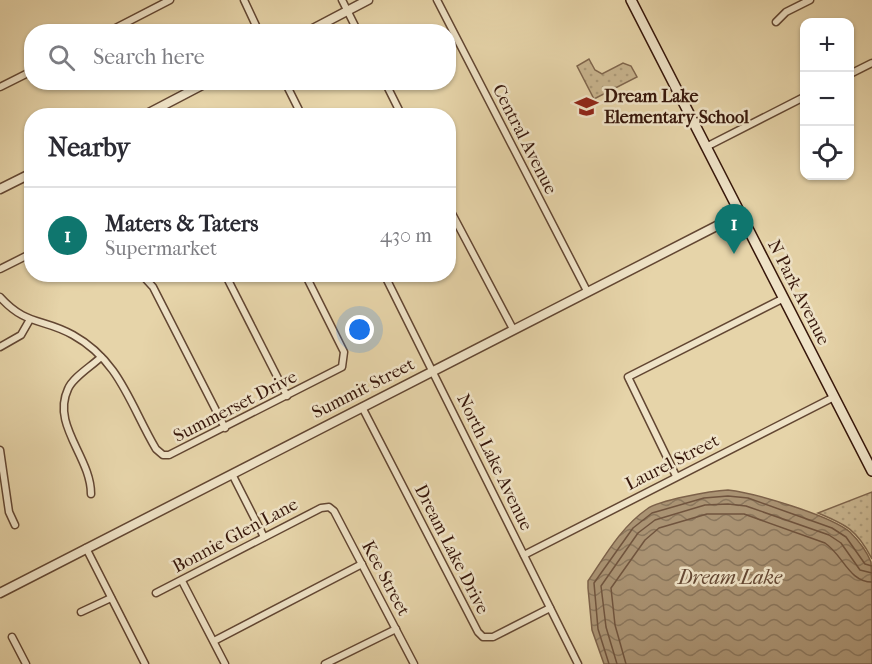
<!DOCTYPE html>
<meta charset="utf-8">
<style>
:root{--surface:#fff;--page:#f2f2f3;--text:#2b2b33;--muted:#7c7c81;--line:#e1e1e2;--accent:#0f766e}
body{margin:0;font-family:"IM FELL French Canon",serif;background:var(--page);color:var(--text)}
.controls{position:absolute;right:18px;top:18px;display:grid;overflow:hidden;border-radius:12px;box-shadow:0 2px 4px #0004}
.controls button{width:54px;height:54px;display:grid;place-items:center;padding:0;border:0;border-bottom:2px solid var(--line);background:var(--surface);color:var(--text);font:30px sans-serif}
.you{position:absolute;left:360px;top:330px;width:21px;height:21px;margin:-15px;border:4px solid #fff;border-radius:50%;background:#1a73e8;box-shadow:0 0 0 9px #1a73e833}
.badge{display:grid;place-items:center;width:39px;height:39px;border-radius:50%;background:var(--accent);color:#fff;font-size:20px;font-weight:700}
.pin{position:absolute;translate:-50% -50px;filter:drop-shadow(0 2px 3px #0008)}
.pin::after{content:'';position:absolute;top:32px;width:21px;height:18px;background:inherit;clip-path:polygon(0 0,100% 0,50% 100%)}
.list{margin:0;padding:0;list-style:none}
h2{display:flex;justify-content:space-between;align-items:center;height:78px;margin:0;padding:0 24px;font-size:26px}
h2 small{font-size:20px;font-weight:400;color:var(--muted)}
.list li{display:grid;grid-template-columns:39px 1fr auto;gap:18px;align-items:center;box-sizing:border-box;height:96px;padding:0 24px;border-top:2px solid var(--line)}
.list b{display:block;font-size:22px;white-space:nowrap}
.list p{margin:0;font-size:20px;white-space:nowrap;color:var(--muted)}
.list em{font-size:20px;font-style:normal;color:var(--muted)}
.icon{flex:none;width:33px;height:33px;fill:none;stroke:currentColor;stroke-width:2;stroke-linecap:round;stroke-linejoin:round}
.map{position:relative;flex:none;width:872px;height:664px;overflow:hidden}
.search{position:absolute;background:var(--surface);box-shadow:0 2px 4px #0004;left:24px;top:24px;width:432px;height:66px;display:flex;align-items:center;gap:15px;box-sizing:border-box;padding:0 21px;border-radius:24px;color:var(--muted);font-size:22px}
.panel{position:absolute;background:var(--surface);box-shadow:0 2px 4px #0004;left:24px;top:108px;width:432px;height:174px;border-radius:24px}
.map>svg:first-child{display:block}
.park{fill:url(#park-dots);stroke:#7f654c;stroke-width:1.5}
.water{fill:url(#water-waves);stroke:#7c6149;stroke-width:1.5}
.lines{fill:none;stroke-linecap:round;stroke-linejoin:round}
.shore{stroke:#70543e;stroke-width:1.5}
.minor-casing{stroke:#624632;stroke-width:9}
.tertiary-casing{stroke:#624632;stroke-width:11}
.secondary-casing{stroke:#36160a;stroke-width:12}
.minor{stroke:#efe3c7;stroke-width:6}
.tertiary{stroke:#efe3c7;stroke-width:8}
.secondary{stroke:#efe3c7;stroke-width:9}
.labels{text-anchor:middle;stroke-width:5;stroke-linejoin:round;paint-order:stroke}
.poi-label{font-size:18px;font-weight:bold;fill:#36160a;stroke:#efe3c7;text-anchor:start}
.street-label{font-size:18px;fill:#36160a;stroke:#efe3c7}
.water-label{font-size:20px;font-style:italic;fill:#644834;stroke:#efe3c7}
</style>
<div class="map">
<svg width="872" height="664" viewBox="0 0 872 664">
<defs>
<pattern id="park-dots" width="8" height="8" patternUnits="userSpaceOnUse" patternTransform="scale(1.5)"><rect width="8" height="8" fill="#c8b48e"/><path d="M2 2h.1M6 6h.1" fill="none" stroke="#ac9a79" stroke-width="1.8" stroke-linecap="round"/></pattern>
<pattern id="water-waves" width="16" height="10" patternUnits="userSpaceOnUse" patternTransform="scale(1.5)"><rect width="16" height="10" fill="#aa9373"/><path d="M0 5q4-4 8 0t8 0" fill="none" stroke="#8b775d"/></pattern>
</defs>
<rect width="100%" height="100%" fill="#e6d4a9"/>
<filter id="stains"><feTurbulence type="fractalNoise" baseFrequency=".00333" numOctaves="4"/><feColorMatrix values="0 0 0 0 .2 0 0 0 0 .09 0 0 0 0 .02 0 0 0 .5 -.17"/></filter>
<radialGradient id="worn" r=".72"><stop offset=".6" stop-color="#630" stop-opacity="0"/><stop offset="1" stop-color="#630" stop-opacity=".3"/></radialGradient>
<g class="park">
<path d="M589,59L595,70L602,74L623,63L631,66L637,77L594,99L577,66Z"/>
<path d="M872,492V559C857,530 847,525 818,513Z"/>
</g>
<path class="water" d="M728,490C755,493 829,515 850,532C858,540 867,552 871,562C872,576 872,645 872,664H604L592,630L588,588V581C605,556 621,527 647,509C659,500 711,491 728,490Z"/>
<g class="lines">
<g class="shore">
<path d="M609,664L598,629L594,583L633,528L652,513L704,498L728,496L748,498L832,528L846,537L865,564L872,566"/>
<path d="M617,664L606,627L601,586L638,533L655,520L705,505L728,504L746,506L829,535L841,543L860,570L872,573"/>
<path d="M626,664L615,625L611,588L645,540L659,528L707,514H744L825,543C843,555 849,582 872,582"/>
</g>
<defs>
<g id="minor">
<path d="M244,0L259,32"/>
<path d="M342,0L358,32"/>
<path d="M437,0L587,291"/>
<path d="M776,22L786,12L810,0"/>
<path d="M108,32L170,0"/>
<path d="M850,74L872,63"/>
<path d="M285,82L302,116"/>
<path d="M385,82L402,116"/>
<path d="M0,87L32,71"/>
<path d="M706,147L804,97"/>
<path d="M448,206L513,329"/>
<path d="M0,269L32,253"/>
<path d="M225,274L287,396"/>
<path d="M384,274L578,664"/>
<path d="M142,275L153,287L225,428"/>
<path d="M0,297C26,326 43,318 73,335C120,361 130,405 156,449L163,455H169L342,367L344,352L305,274"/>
<path d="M0,347L21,335L29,321"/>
<path d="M362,407L478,632L483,637H493L550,608"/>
<path d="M0,450L9,512L15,525"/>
<path d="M232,474L264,537"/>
<path d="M676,476L628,377L784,298"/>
<path d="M91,494C91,457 51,425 68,389C73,377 92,366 101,357"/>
<path d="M86,548L145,664"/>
<path d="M524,555L834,397"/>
<path d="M182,581L225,664"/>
<path d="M156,593L321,508L329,507L334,511L414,664"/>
<path d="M81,612L111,598"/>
<path d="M12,637L26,664"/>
<path d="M214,641L362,564"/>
<path d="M325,664L396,629"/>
</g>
<g id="tertiary">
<path d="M307,32L368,0"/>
<path d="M143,116L208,82"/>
<path d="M0,189L32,173"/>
<path d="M0,593L740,214"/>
</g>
<path id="secondary" d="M631,0L872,471"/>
</defs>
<use href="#minor" class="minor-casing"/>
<use href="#tertiary" class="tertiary-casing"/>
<use href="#secondary" class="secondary-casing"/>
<use href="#minor" class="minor"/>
<use href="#tertiary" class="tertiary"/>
<use href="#secondary" class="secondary"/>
</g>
<defs>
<symbol id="school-bare" viewBox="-9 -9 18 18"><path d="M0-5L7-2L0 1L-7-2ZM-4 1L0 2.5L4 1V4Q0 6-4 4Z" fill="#8f2418" stroke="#efe3c7" stroke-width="2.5" paint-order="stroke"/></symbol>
</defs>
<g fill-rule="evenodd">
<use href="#school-bare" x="570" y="90" width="33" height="33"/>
</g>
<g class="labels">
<g class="poi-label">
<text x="604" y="102">Dream Lake<tspan x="604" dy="21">Elementary School</tspan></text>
</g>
<g class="street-label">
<text transform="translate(525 139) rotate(63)" y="6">Central Avenue</text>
<text transform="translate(799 292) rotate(63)" y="6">N Park Avenue</text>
<text transform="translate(363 388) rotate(-27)" y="6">Summit Street</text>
<text transform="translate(235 406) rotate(-27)" y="6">Summerset Drive</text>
<text transform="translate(495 462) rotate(64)" y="6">North Lake Avenue</text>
<text transform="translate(672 462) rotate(-27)" y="6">Laurel Street</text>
<text transform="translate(235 535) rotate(-28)" y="6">Bonnie Glen Lane</text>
<text transform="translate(452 549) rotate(63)" y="6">Dream Lake Drive</text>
<text transform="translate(386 578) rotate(62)" y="6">Kee Street</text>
</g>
<g class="water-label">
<text x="730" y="584">Dream Lake</text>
</g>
</g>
<rect width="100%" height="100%" filter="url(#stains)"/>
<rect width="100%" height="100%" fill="url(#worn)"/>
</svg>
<div class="controls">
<button>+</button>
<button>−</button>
<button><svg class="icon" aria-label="locate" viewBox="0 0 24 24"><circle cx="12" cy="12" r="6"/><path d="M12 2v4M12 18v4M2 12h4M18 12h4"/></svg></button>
</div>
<div class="you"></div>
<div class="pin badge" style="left:734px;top:254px">1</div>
<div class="search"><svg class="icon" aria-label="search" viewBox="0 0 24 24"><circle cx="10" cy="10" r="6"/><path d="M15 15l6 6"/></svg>Search here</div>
<section class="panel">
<h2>Nearby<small></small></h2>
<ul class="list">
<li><span class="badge">1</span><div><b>Maters &amp; Taters</b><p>Supermarket</p></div><em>430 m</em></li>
</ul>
</section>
</div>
